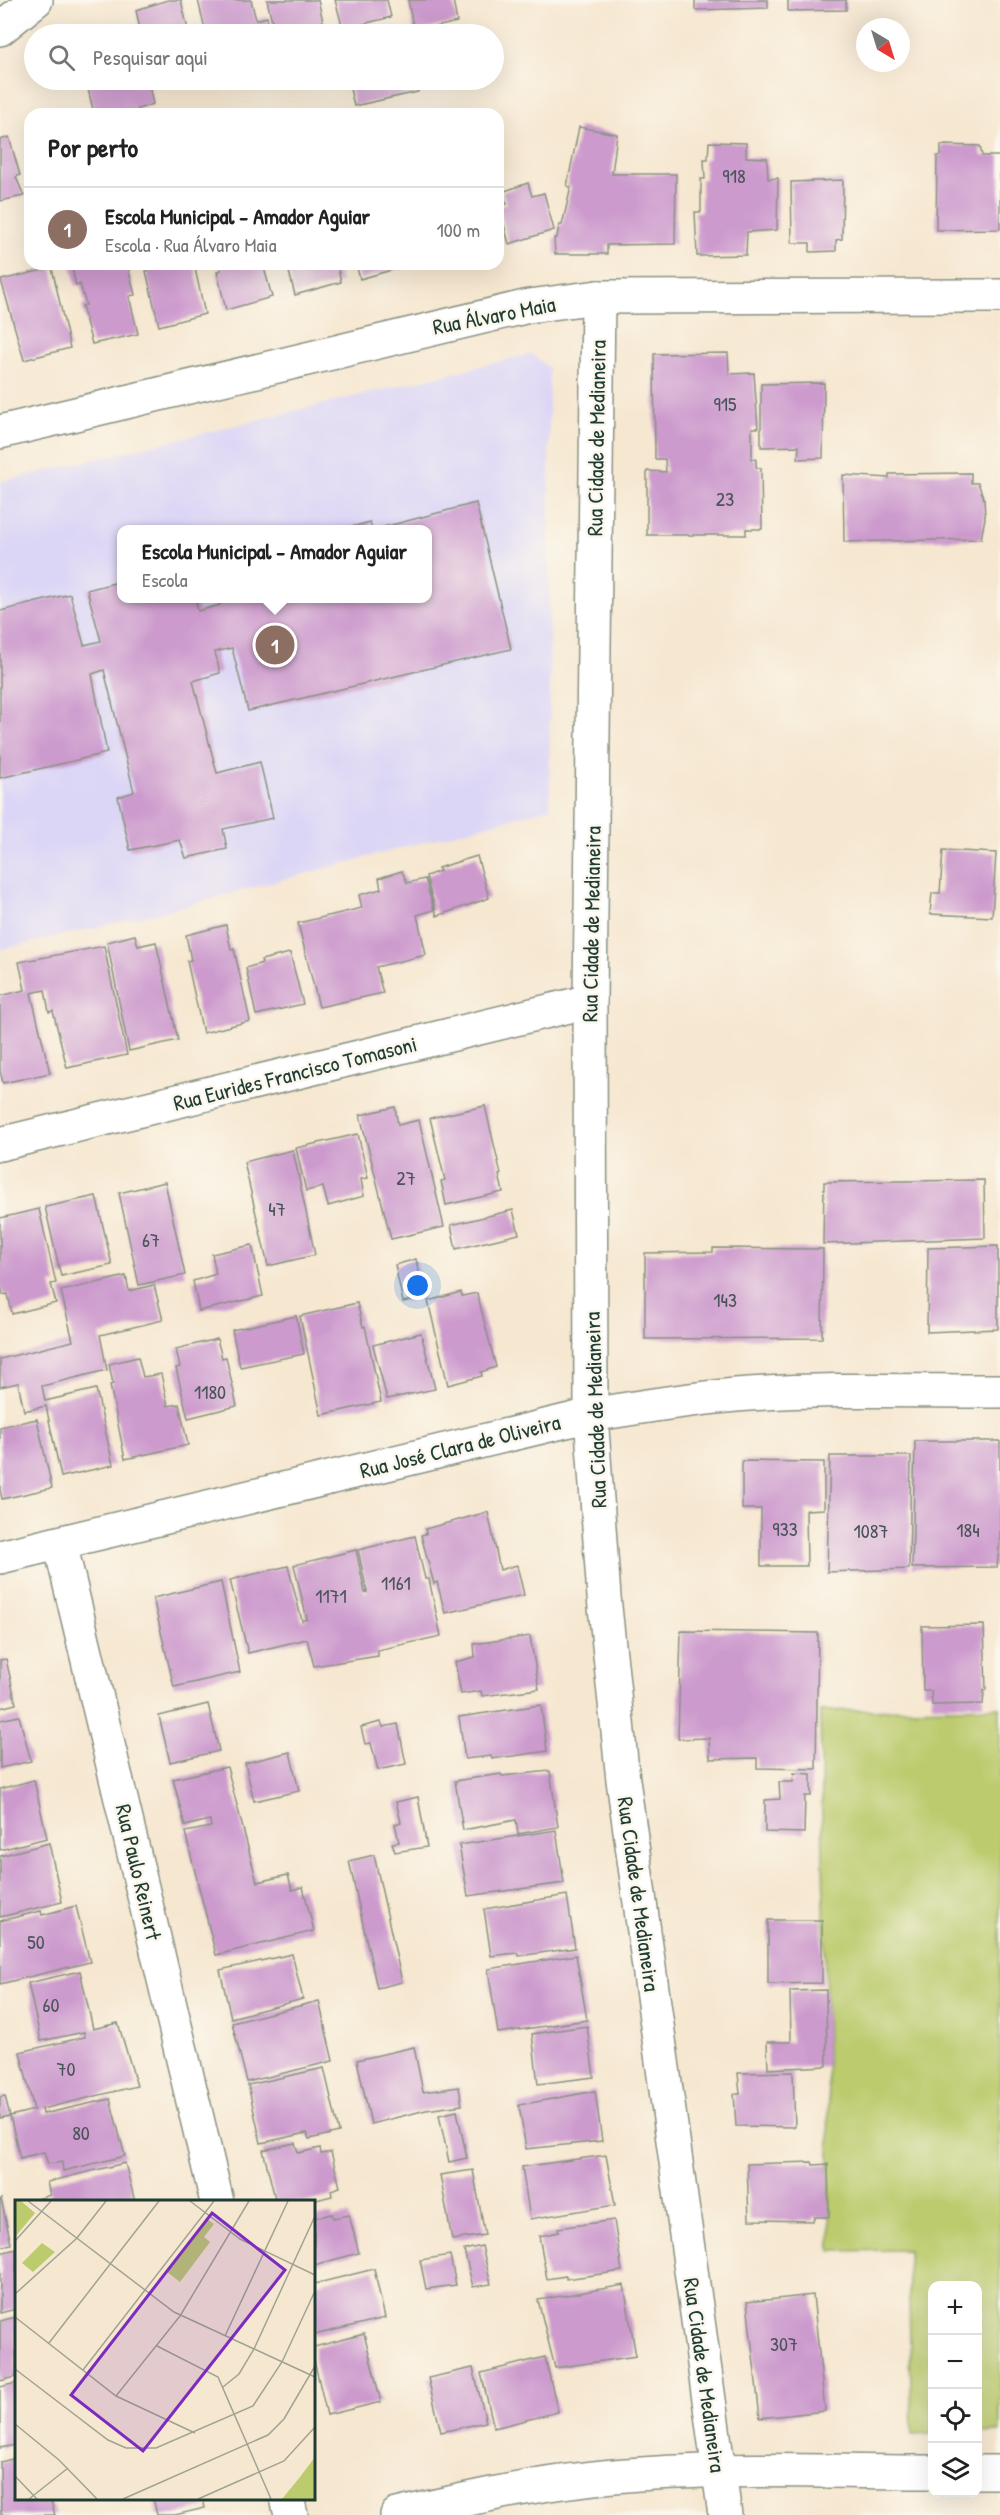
<!DOCTYPE html>
<html lang="pt">
<meta charset="utf-8">
<style>
:root{--surface:#fff;--page:#f6f6f6;--text:#222;--muted:#767676;--line:#e0e0e0;--accent:#2563eb}
body{margin:0;font-family:"Patrick Hand",sans-serif;background:var(--page);color:var(--text)}
.controls{position:absolute;right:18px;bottom:18px;display:grid;overflow:hidden;border-radius:12px;box-shadow:0 6px 24px #0002}
.controls button{width:54px;height:54px;display:grid;place-items:center;padding:0;border:0;border-bottom:2px solid var(--line);background:var(--surface);color:var(--text);font:30px sans-serif}
.compass{position:absolute;left:856px;top:18px;width:54px;height:54px;border-radius:50%;background:var(--surface);box-shadow:0 6px 24px #0002;rotate:142deg}
.you{position:absolute;left:418px;top:1286px;width:21px;height:21px;margin:-15px;border:4px solid #fff;border-radius:50%;background:#1a73e8;box-shadow:0 0 0 9px #1a73e833}
.badge{display:grid;place-items:center;width:39px;height:39px;border-radius:50%;background:var(--accent);color:#fff;font-size:20px;font-weight:700}
.pin{position:absolute;translate:-50% -50%;border:3px solid #fff;box-shadow:0 2px 6px #0006}
.popup{position:absolute;left:117px;top:525px;width:315px;height:78px;box-sizing:border-box;display:grid;place-content:center;border-radius:12px;background:var(--surface);filter:drop-shadow(0 2px 4px #0005);font-size:20px;white-space:nowrap;color:var(--muted)}
.popup b{font-size:22px;color:var(--text)}
.popup::after{content:'';position:absolute;left:50%;top:100%;margin-left:-12px;border:12px solid transparent;border-top-color:var(--surface)}
.list{margin:0;padding:0;list-style:none}
h2{display:flex;justify-content:space-between;align-items:center;height:78px;margin:0;padding:0 24px;font-size:26px}
h2 small{font-size:20px;font-weight:400;color:var(--muted)}
.list li{display:grid;grid-template-columns:39px 1fr auto;gap:18px;align-items:center;box-sizing:border-box;height:84px;padding:0 24px;border-top:2px solid var(--line)}
.list b{display:block;font-size:22px;white-space:nowrap}
.list p{margin:0;font-size:20px;white-space:nowrap;color:var(--muted)}
.list em{font-size:20px;font-style:normal;color:var(--muted)}
.icon{flex:none;width:33px;height:33px;fill:none;stroke:currentColor;stroke-width:2;stroke-linecap:round;stroke-linejoin:round}
.map{position:relative;flex:none;width:1000px;height:2515px;overflow:hidden}
.search{position:absolute;background:var(--surface);box-shadow:0 6px 24px #0002;left:24px;top:24px;width:480px;height:66px;display:flex;align-items:center;gap:15px;box-sizing:border-box;padding:0 21px;border-radius:33px;color:var(--muted);font-size:22px}
.panel{position:absolute;background:var(--surface);box-shadow:0 6px 24px #0002;left:24px;top:108px;width:480px;height:162px;border-radius:18px}
.map>svg:first-child{display:block}
.built{fill:#dcd6f6;fill-rule:evenodd}
.green{fill:#bbcb6d;stroke:#6d8450;stroke-width:1.5}
.building{fill:#cc9acd}
.lines{fill:none;stroke-linecap:round;stroke-linejoin:round}
.minor-casing{stroke:#8a9282;stroke-width:36}
.tertiary-casing{stroke:#8a9282;stroke-width:36}
.minor{stroke:#fff;stroke-width:33}
.tertiary{stroke:#fff;stroke-width:33}
.labels{text-anchor:middle;stroke-width:5;stroke-linejoin:round;paint-order:stroke}
.number-label{font-size:20px;fill:#4a545a}
.street-label{font-size:22px;fill:#1f3d34;stroke:#fbf7ec}
.inset-road{fill:none;stroke:#a0a392;stroke-width:1.5}
.view{fill:#7b2cbf;fill-opacity:0.15;stroke:#7b2cbf;stroke-width:3}
.inset-edge{fill:none;stroke:#1f3d34;stroke-width:3}
</style>
<div class="map">
<svg width="1000" height="2515" viewBox="0 0 1000 2515">
<rect width="100%" height="100%" fill="#fbf7ec"/>
<filter id="ink" filterUnits="userSpaceOnUse"><feTurbulence type="fractalNoise" baseFrequency=".0167" numOctaves="2"/><feDisplacementMap in="SourceGraphic" scale="12" xChannelSelector="R" yChannelSelector="G"/><feConvolveMatrix kernelMatrix="1 2 1 2 8 2 1 2 1" color-interpolation-filters="sRGB"/></filter>
<filter id="wash" filterUnits="userSpaceOnUse"><feTurbulence type="fractalNoise" baseFrequency=".008" numOctaves="4" result="noise"/><feDisplacementMap in="SourceGraphic" scale="24" xChannelSelector="R" yChannelSelector="G"/><feGaussianBlur stdDeviation="1.35" result="paint"/><feColorMatrix in="noise" values="0 0 0 0 0 0 0 0 0 0 0 0 0 0 0 0 0 1.4 0 .05"/><feComposite in="paint" operator="in"/></filter>
<g filter="url(#wash)">
<rect width="100%" height="100%" fill="#f6e7d0"/>
<path class="built" d="M531,354L549,368L550,808L162,912L0,950V482ZM122,530H428V598H122Z"/>
<path class="green" d="M1000,1707V2432L978,2433V2286H932V2434L912,2435L908,2250L831,2251L820,1711Z"/>
<g id="blocks">
<g class="building">
<path d="M168,0H181L189,34H141L136,10Z"/>
<path d="M198,0H251L256,20L267,17L270,34H206Z"/>
<path d="M267,0H318L326,34H275Z"/>
<path d="M335,0H387L391,17L343,29Z"/>
<path d="M408,0H453L457,22L414,32Z"/>
<path d="M695,0H768V8L695,10Z"/>
<path d="M788,0H846V10L788,11Z"/>
<path d="M86,80H148L153,104L138,109L139,114H94Z"/>
<path d="M348,80H415L418,92L354,106Z"/>
<path d="M579,127L617,134L612,174H676L675,244L607,245V254H555L554,238H557L559,225H562L571,187L567,186Z"/>
<path d="M9,137L20,175L16,177L24,196L0,201V140Z"/>
<path d="M709,142L746,143V157L767,158L768,179L778,178L777,230L747,232L746,255L697,256L695,212H701V179H705L704,159H708Z"/>
<path d="M941,145L980,146L982,156H1000V229L936,230L937,156L941,155Z"/>
<path d="M843,180L842,239L836,240V251L810,252V243H792L791,182Z"/>
<path d="M528,183L532,196L544,193L554,230L509,244L499,206L507,204L502,192Z"/>
<path d="M71,264H127L135,295L129,296L138,334L92,344L82,306L86,305L80,284L76,286Z"/>
<path d="M178,264H194L205,314L159,326L146,271Z"/>
<path d="M219,264H263L272,297L226,310L217,272L221,270Z"/>
<path d="M287,264H337L341,282L295,295Z"/>
<path d="M356,264H406V266L360,279Z"/>
<path d="M52,268L70,348L24,360L1,280Z"/>
<path d="M728,353L729,374L754,373L758,428H752V459H756V467L761,468L762,529H746V535H647V471L666,472L665,459H655L654,354Z"/>
<path d="M824,383L823,458L798,459L799,446L761,447V384Z"/>
<path d="M971,473V483H978L984,499L985,518L981,539L844,542L843,475L889,478V474Z"/>
<path d="M476,503L511,649L248,711L232,648L215,652L220,673L193,681L217,773L260,762L273,818L223,829L227,849L186,858L180,840L130,850L118,797L134,792L104,670L92,674L107,753L0,778V611L70,594L84,645L101,641L87,590L122,581V598H195L198,611L220,605L219,598H428V530L376,529Z"/>
<path d="M370,522L372,530H344V529Z"/>
<path d="M943,850L996,853L992,917L930,914L932,893H940Z"/>
<path d="M477,856L489,898L437,916L426,876L440,871L438,868Z"/>
<path d="M402,871L407,883L425,879L434,910L417,915L426,955L376,967L383,993L319,1007L298,923L362,908L359,895L381,889L379,878Z"/>
<path d="M226,925L231,950L234,949L250,1021L203,1033L187,961L191,960L186,935Z"/>
<path d="M135,935L138,946L156,942L178,1040L129,1051L107,942Z"/>
<path d="M104,946L127,1055L67,1068L53,1011L49,1012L45,990L31,993L50,1073L3,1083L0,1071V996L25,990L19,962Z"/>
<path d="M290,953L303,1004L256,1015L246,968L262,963L261,960Z"/>
<path d="M485,1106L501,1174L499,1175L503,1192L446,1205L441,1181L445,1180L430,1118Z"/>
<path d="M395,1107L398,1125L419,1120L444,1227L391,1239L360,1115Z"/>
<path d="M358,1134L368,1178L361,1179L364,1196L328,1206L323,1187L306,1191L296,1148Z"/>
<path d="M293,1150L315,1255L268,1266L244,1162Z"/>
<path d="M984,1180L985,1238L823,1244L824,1182Z"/>
<path d="M165,1182L185,1275L139,1285L119,1193Z"/>
<path d="M96,1196L112,1265L61,1276L45,1207Z"/>
<path d="M39,1209L56,1283L51,1284L56,1303L12,1314L8,1294L3,1295L0,1281V1218Z"/>
<path d="M513,1210L519,1234L456,1249L451,1225Z"/>
<path d="M252,1245L263,1296L199,1311L193,1281L216,1274L212,1254Z"/>
<path d="M998,1246V1329L927,1332L928,1248Z"/>
<path d="M713,1248L823,1249L822,1338L645,1339V1253L713,1252Z"/>
<path d="M416,1259L425,1297L403,1302L395,1265Z"/>
<path d="M126,1276L129,1291L154,1285L163,1320L100,1335L107,1370L42,1386L45,1401L96,1389L113,1465L61,1477L46,1406L24,1411L18,1383L0,1387V1359L73,1341L61,1291Z"/>
<path d="M461,1292L462,1296L477,1293L496,1367L481,1372L482,1376L448,1385L428,1301Z"/>
<path d="M357,1303L363,1327L365,1326L381,1402L321,1415L300,1316Z"/>
<path d="M296,1316L304,1354L240,1367L232,1330Z"/>
<path d="M421,1333L435,1389L387,1399L373,1345Z"/>
<path d="M217,1339L222,1358L226,1357L237,1406L188,1418L176,1368L180,1367L176,1349Z"/>
<path d="M138,1357L143,1377L161,1374L168,1406L179,1404L188,1445L125,1459L110,1385L113,1384L109,1364Z"/>
<path d="M37,1419L52,1488L2,1499L0,1490V1427Z"/>
<path d="M915,1441H1000V1537L997,1567L912,1568Z"/>
<path d="M830,1456H911L909,1569L827,1572Z"/>
<path d="M742,1461L824,1462V1509L806,1510L807,1566H761V1509H742Z"/>
<path d="M488,1512L500,1570L517,1565L524,1595L445,1613L437,1582L434,1584L421,1535L426,1534L425,1529Z"/>
<path d="M415,1536L425,1579H429L441,1636L378,1650V1656L314,1666L307,1639L248,1653L230,1580L288,1566L302,1621L307,1619L294,1565L356,1550L365,1593L367,1592L358,1550Z"/>
<path d="M221,1582L240,1672L174,1687L153,1598Z"/>
<path d="M984,1625L986,1690H984L983,1704L932,1705L931,1691H923L922,1626Z"/>
<path d="M681,1631L818,1633L816,1769L757,1768V1758L710,1759L709,1738L678,1739Z"/>
<path d="M530,1636L539,1689L482,1696L481,1691L461,1694L455,1662L475,1657L474,1644Z"/>
<path d="M6,1659L16,1704L0,1708V1660Z"/>
<path d="M208,1704L219,1751L170,1762L159,1716Z"/>
<path d="M541,1705L547,1751L492,1759L491,1756L465,1759L459,1717Z"/>
<path d="M19,1716L31,1761L0,1768V1720Z"/>
<path d="M381,1722L383,1727L398,1724L406,1764L378,1770L371,1743L365,1744L361,1727Z"/>
<path d="M290,1752L299,1791L254,1801L245,1763Z"/>
<path d="M227,1767L257,1882L288,1875L292,1890L303,1887L314,1931L216,1955L185,1832L211,1827L210,1820L185,1826L173,1779Z"/>
<path d="M550,1771L558,1827L518,1834L516,1820L463,1830L455,1781L501,1774L502,1776Z"/>
<path d="M794,1773L811,1774V1796H805L804,1833L765,1832V1800L780,1799L779,1782H793Z"/>
<path d="M34,1780L47,1838L0,1850V1789Z"/>
<path d="M418,1797L427,1847L395,1852L392,1843L399,1842L395,1824L401,1822L396,1802Z"/>
<path d="M556,1830L564,1883L468,1896L459,1845Z"/>
<path d="M49,1843L62,1902L0,1917V1856Z"/>
<path d="M374,1855L402,1982L377,1988L349,1861Z"/>
<path d="M567,1895L575,1948L519,1956L518,1953L491,1956L484,1909Z"/>
<path d="M76,1906L90,1962L0,1984V1921L41,1911L42,1915Z"/>
<path d="M768,1920H822V1983L768,1984Z"/>
<path d="M292,1954L303,1999L231,2018L220,1970Z"/>
<path d="M576,1955L587,2020L498,2033L488,1969Z"/>
<path d="M80,1971L93,2029L118,2023L137,2086L42,2109L43,2114L110,2099L125,2156L63,2171L62,2162L48,2164L44,2152L20,2158L10,2116L0,2118V2097L5,2096L10,2116L34,2110L20,2052L85,2037L84,2032L41,2041L28,1983Z"/>
<path d="M826,1990L827,2066L768,2069L767,2042H791L790,1991Z"/>
<path d="M319,2001L333,2061L247,2082L232,2023Z"/>
<path d="M587,2026L594,2077L538,2084L532,2034Z"/>
<path d="M414,2047L423,2092L459,2087L462,2105L426,2110L371,2124L357,2060Z"/>
<path d="M324,2068L339,2132L309,2139L307,2133L261,2143L248,2085Z"/>
<path d="M793,2072L795,2127L736,2126L734,2094H740L738,2073Z"/>
<path d="M595,2091L602,2141L526,2149L519,2105Z"/>
<path d="M457,2111L467,2158L449,2162L439,2115Z"/>
<path d="M295,2143L298,2153L320,2148L321,2154L331,2152L340,2187L331,2190L332,2196L308,2202H276L263,2150Z"/>
<path d="M606,2155L615,2205L530,2219L522,2167Z"/>
<path d="M812,2162L813,2165L828,2164L829,2217H814L813,2221L749,2220L747,2164Z"/>
<path d="M125,2163L135,2202H29L50,2195L47,2182Z"/>
<path d="M473,2170L485,2235L452,2240L440,2175Z"/>
<path d="M1,2199L11,2244L0,2247V2200Z"/>
<path d="M332,2214L333,2218L349,2215L359,2253L314,2265V2218Z"/>
<path d="M614,2220L622,2271L566,2279V2276L547,2279L539,2236L559,2232L558,2228Z"/>
<path d="M482,2246L491,2284L473,2287L464,2250Z"/>
<path d="M16,2249V2309L0,2313V2253Z"/>
<path d="M450,2255L456,2285L426,2289L420,2260Z"/>
<path d="M374,2269L385,2318L314,2335V2284Z"/>
<path d="M624,2285L636,2356L555,2368L538,2300Z"/>
<path d="M813,2295L825,2411L760,2418L747,2302Z"/>
<path d="M16,2317V2377L0,2381V2321Z"/>
<path d="M364,2334L381,2402L327,2415L314,2360V2347Z"/>
<path d="M545,2357L558,2412L494,2428L481,2373Z"/>
<path d="M473,2368L486,2422L441,2432L428,2378Z"/>
<path d="M16,2383V2445L0,2448V2387Z"/>
<path d="M16,2458V2498H50L55,2515H1L0,2462Z"/>
<path d="M153,2498H203L205,2508L175,2515H157Z"/>
</g>
</g>
</g>
<g filter="url(#ink)">
<use href="#blocks" fill-opacity="0" stroke="#8a9282" stroke-width="1.5"/>
<g class="lines">
<defs>
<g id="minor">
<path d="M598,297L590,1001L591,1415L604,1597L623,1780L725,2515"/>
<path d="M0,1144L590,1001"/>
<path d="M60,1543L217,2202"/>
<path d="M0,1557L591,1415C639,1407 687,1399 736,1395C823,1388 912,1391 1000,1391"/>
<path d="M978,2472H1000"/>
<path d="M287,2498L291,2515"/>
<path d="M397,2515C462,2500 527,2485 594,2478C706,2466 820,2472 932,2472"/>
</g>
<g id="tertiary">
<path d="M0,29L36,0"/>
<path d="M0,432L529,306L598,297L1000,296"/>
</g>
</defs>
<use href="#minor" class="minor-casing"/>
<use href="#tertiary" class="tertiary-casing"/>
<use href="#minor" class="minor"/>
<use href="#tertiary" class="tertiary"/>
</g>
</g>
<g class="labels">
<g class="number-label">
<text x="734" y="183">918</text>
<text x="725" y="411">915</text>
<text x="725" y="506">23</text>
<text x="406" y="1185">27</text>
<text x="277" y="1216">47</text>
<text x="151" y="1247">67</text>
<text x="725" y="1307">143</text>
<text x="210" y="1399">1180</text>
<text x="785" y="1536">933</text>
<text x="968" y="1537">184</text>
<text x="871" y="1538">1087</text>
<text x="396" y="1590">1161</text>
<text x="331" y="1603">1171</text>
<text x="36" y="1949">50</text>
<text x="51" y="2012">60</text>
<text x="66" y="2076">70</text>
<text x="81" y="2140">80</text>
<text x="784" y="2351">307</text>
</g>
<g class="street-label">
<text transform="translate(494 315) rotate(-11)" y="8">Rua Álvaro Maia</text>
<text transform="translate(596 438) rotate(-89)" y="8">Rua Cidade de Medianeira</text>
<text transform="translate(591 924) rotate(-89)" y="8">Rua Cidade de Medianeira</text>
<text transform="translate(295 1073) rotate(-14)" y="8">Rua Eurides Francisco Tomasoni</text>
<text transform="translate(595 1410) rotate(-92)" y="8">Rua Cidade de Medianeira</text>
<text transform="translate(460 1446) rotate(-14)" y="8">Rua José Clara de Oliveira</text>
<text transform="translate(139 1872) rotate(77)" y="8">Rua Paulo Reinert</text>
<text transform="translate(639 1894) rotate(82)" y="8">Rua Cidade de Medianeira</text>
<text transform="translate(705 2375) rotate(82)" y="8">Rua Cidade de Medianeira</text>
</g>
</g>
<g transform="translate(15 2200)">
<rect width="300" height="300" fill="#f6e7d0"/>
<path d="M0,1H6L20,13L0,37ZM192,19L199,24L189,37L195,42L165,82L151,71ZM27,43L40,52L18,72L7,63ZM300,257V299H267L285,277Z" fill="#bbcb6d"/>
<path class="inset-road" d="M13,1L159,112L300,177M175,1L225,39L300,75M0,41L36,1M0,94L62,38L91,1M0,117L101,196L180,233M210,136L273,1M34,143L144,1M142,146L203,177L256,299M0,169L93,240L111,248H141L238,206L267,162L300,91M68,170L199,1M208,187L224,174L239,149L300,16M101,196L165,116L234,1M0,224L44,260L82,299M0,276L22,299M14,299L53,268M108,299L253,235L269,219L300,166M183,299L269,261L300,227"/>
<path class="view" d="M197,13L270,70L128,251L56,195Z"/>
<rect width="300" height="300" class="inset-edge"/>
</g>
</svg>
<div class="controls">
<button>+</button>
<button>−</button>
<button><svg class="icon" aria-label="locate" viewBox="0 0 24 24"><circle cx="12" cy="12" r="6"/><path d="M12 2v4M12 18v4M2 12h4M18 12h4"/></svg></button>
<button><svg class="icon" aria-label="layers" viewBox="0 0 24 24"><path d="M12 4l9 5-9 5-9-5zM3 14l9 5 9-5"/></svg></button>
</div>
<svg class="compass" viewBox="-18 -18 36 36"><path d="M0-13l5 13h-10z" fill="#e53935"/><path d="M0 13l5-13h-10z" fill="#767676"/></svg>
<div class="you"></div>
<div class="pin badge" style="left:275px;top:645px;background:#8d6e63">1</div>
<div class="popup"><b>Escola Municipal - Amador Aguiar</b>Escola</div>
<div class="search"><svg class="icon" aria-label="search" viewBox="0 0 24 24"><circle cx="10" cy="10" r="6"/><path d="M15 15l6 6"/></svg>Pesquisar aqui</div>
<section class="panel">
<h2>Por perto<small></small></h2>
<ul class="list">
<li><span class="badge" style="background:#8d6e63">1</span><div><b>Escola Municipal - Amador Aguiar</b><p>Escola · Rua Álvaro Maia</p></div><em>100 m</em></li>
</ul>
</section>
</div>
